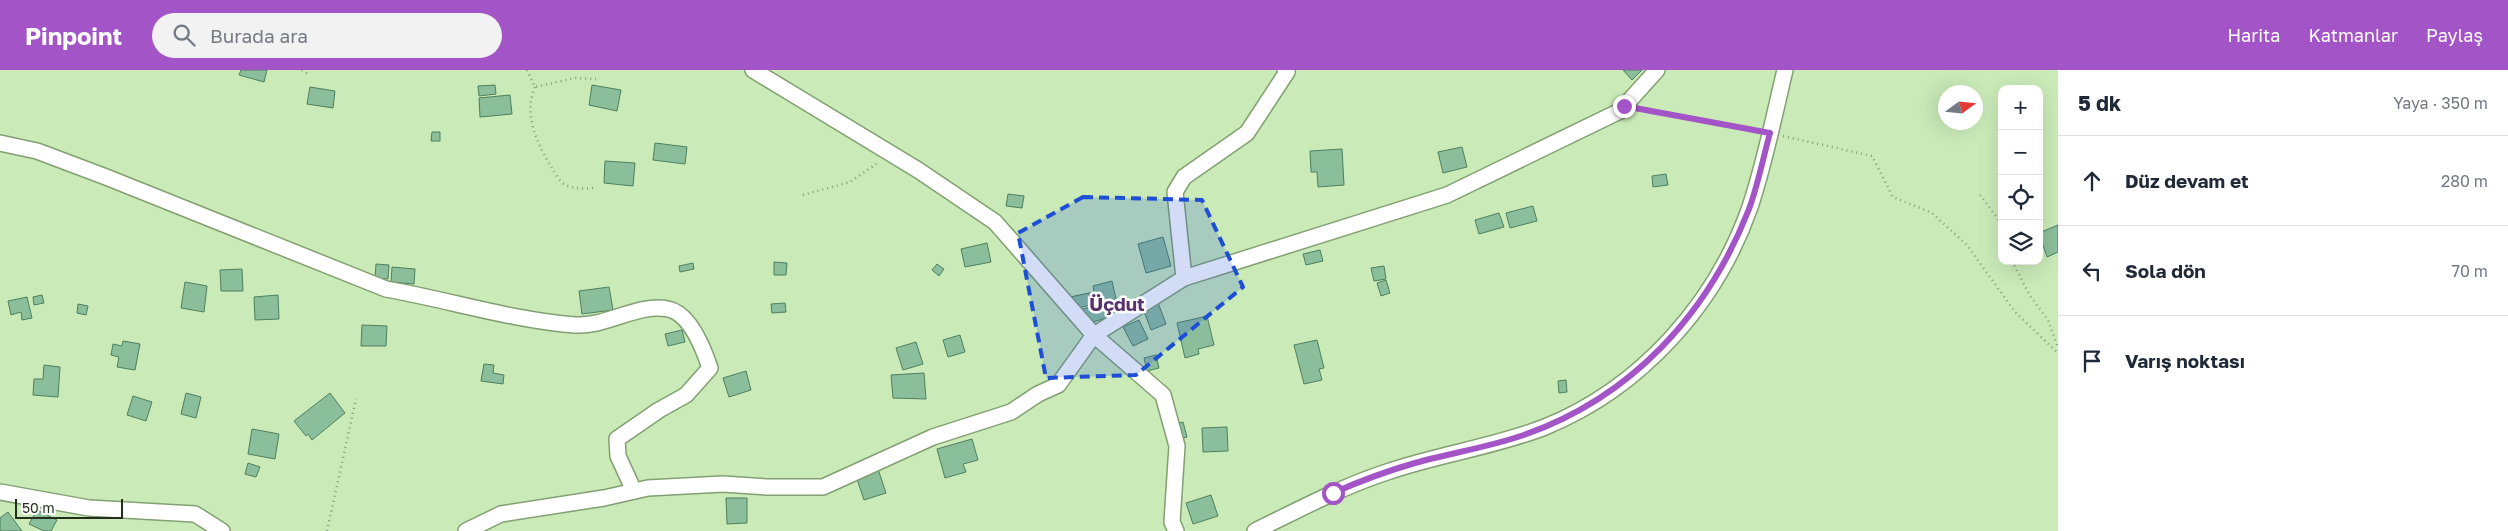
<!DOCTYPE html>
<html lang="tr">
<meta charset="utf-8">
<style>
:root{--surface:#fff;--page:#f2f2f3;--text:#1f2937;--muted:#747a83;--line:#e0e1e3;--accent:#a354c6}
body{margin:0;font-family:"Golos Text",sans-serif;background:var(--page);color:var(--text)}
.controls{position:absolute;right:15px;top:15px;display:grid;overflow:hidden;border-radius:10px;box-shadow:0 5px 20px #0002}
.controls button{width:45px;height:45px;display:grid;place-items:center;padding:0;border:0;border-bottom:1px solid var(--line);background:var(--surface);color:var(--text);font:25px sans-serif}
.compass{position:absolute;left:1938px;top:15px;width:45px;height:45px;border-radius:50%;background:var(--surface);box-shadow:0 5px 20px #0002;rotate:75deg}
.scale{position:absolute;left:15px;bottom:12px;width:108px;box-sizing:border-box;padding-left:5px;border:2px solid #232f1c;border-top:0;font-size:14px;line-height:18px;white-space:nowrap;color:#232f1c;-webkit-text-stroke:4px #fff;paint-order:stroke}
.stop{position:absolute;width:15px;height:15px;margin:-11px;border:4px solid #a354c6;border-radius:50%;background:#fff}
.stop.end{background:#a354c6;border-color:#fff;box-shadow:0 1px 5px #0008}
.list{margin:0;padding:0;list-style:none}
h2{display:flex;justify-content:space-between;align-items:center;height:65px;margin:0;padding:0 20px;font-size:21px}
h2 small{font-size:16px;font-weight:400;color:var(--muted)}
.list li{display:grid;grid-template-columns:32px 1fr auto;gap:15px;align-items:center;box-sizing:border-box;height:90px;padding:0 20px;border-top:1px solid var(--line)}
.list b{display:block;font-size:19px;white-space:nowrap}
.list em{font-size:16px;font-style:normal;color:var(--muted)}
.icon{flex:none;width:28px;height:28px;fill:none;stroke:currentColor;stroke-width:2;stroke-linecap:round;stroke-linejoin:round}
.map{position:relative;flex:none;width:2058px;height:461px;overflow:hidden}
header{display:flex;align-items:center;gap:30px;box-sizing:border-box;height:70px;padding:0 25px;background:var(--accent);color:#fff}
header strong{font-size:24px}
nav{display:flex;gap:28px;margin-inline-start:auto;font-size:18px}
.search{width:350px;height:45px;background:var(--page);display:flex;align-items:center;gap:12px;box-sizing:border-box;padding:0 18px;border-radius:28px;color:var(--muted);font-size:19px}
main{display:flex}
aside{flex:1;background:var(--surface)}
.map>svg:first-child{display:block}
.building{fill:#8bbf9b;stroke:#4e7f5e}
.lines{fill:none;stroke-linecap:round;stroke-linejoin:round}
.minor-casing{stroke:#82a071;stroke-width:18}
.path{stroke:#859d78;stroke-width:2.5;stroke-dasharray:1 4;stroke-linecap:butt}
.minor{stroke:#fff;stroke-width:15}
.route{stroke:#a354c6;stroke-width:6}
.marked{fill:#1d4ed8;fill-opacity:0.2;stroke:#1d4ed8;stroke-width:4;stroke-dasharray:10 6;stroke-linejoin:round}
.labels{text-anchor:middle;stroke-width:5;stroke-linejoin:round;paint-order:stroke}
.neighbourhood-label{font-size:19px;font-weight:bold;fill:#58326a;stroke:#fff}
</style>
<header>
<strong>Pinpoint</strong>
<div class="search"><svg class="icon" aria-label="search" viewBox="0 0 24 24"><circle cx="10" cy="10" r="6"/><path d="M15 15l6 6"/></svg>Burada ara</div>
<nav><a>Harita</a><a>Katmanlar</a><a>Paylaş</a></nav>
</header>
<main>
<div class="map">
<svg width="2058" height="461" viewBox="0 0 2058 461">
<rect width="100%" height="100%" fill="#caeab8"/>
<g class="building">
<path d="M241,0H267L264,12L239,5Z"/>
<path d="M1623,0H1642L1632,10Z"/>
<path d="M495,15L496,24L479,26L478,16Z"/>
<path d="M592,15L621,20L617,41L589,35Z"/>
<path d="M310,17L335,21L333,38L307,34Z"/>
<path d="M510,25L512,44L480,47L479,28Z"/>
<path d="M432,62H440V71H431Z"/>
<path d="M655,73L687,77L685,94L653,90Z"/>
<path d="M1462,77L1467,97L1443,103L1438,82Z"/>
<path d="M1342,79L1344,115L1318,117L1317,102H1311L1310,81Z"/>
<path d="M605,91L635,93L633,116L604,113Z"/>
<path d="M1666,104L1668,115L1653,117L1652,106Z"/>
<path d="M1008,124L1024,126L1022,138L1006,136Z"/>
<path d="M1533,136L1537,151L1510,158L1506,143Z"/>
<path d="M1499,143L1504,157L1479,164L1475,150Z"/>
<path d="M2058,155V182L2047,187L2039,163Z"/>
<path d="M1163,167L1171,196L1146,203L1138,174Z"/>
<path d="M987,173L991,192L965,197L961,179Z"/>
<path d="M1320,180L1323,191L1306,195L1303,184Z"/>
<path d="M774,192L787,193L786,205H774Z"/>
<path d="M693,193L694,199L680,202L679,196Z"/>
<path d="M376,194L389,195L388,209L375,208Z"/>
<path d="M937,194L944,199L939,206L932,200Z"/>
<path d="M1384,196L1386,209L1374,211L1371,198Z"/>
<path d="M392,197L415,199L414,214L391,212Z"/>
<path d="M242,199L243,221H221L220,200Z"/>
<path d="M1386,210L1390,223L1381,226L1377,213Z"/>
<path d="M1112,211L1116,229L1073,239L1070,227L1094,222L1093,216Z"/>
<path d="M185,212L207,216L204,242L181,238Z"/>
<path d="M609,217L613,240L582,244L579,221Z"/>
<path d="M42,225L44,233L34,235L33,227Z"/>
<path d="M278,225L279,249L255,250L254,227Z"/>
<path d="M27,227L32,248L22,250L21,242L11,245L8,231Z"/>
<path d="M1157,230L1166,254L1151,260L1142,236Z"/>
<path d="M1111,231L1115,245L1087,254L1083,239Z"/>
<path d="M785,233L786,242L772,243L771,234Z"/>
<path d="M78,234L88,236L86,245L77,243Z"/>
<path d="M1207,246L1214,275L1198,279L1199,284L1185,288L1177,253Z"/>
<path d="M1139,250L1148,269L1133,276L1123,257Z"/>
<path d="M362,255L387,256L386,276H361Z"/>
<path d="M682,260L685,272L668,276L665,264Z"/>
<path d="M960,265L965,282L948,287L943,270Z"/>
<path d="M1317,270L1324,298L1319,299L1322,310L1304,314L1294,275Z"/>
<path d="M123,271L140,274L135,300L117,297L119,287L111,285L113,274L122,276Z"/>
<path d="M916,272L923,294L903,300L896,278Z"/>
<path d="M1156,285L1159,298L1147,301L1144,288Z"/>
<path d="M484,294L494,295L493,303L504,305L503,314L481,311Z"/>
<path d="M44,295L60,297L58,327L33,325L34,309H43Z"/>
<path d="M746,301L751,320L729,327L723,308Z"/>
<path d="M924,303L926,329L893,328L891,305Z"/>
<path d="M1566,310L1567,322L1559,323L1558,311Z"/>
<path d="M186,323L201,327L196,348L181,344Z"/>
<path d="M330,323L345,343L312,370L308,364L306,366L294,351Z"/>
<path d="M133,326L152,332L146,351L127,345Z"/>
<path d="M1183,352L1187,367L1179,369L1175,354Z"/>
<path d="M1227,357L1228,381L1203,382L1202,358Z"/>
<path d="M252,359L279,364L275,389L248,384Z"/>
<path d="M972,369L978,390L963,394L966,402L945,408L937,379Z"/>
<path d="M248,393L260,397L256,407L245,404Z"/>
<path d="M878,399L886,423L864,430L856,406Z"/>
<path d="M1211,425L1218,446L1193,454L1186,433Z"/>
<path d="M726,428H747V453L727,454Z"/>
<path d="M37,440L57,450L51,461H44L29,454Z"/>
<path d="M8,442L22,461H0V448Z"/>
</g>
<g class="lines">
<defs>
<g id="minor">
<path d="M753,0L918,100L995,152L1094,265L1163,325L1177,376L1172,452L1176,461"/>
<path d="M0,73L37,81L106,107L386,219C449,230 511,250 575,255C607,257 637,233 668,239C690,243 704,280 710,298L686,325L659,340L617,369L618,386L634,421"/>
<path d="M1184,208L1175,122L1184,107L1247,63L1287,2L1285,0"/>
<path d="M0,422L89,438L195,444L222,461"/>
<path d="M466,461L501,444L604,428L648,418L723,414L767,417H823L933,367L1011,342L1038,324L1058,315L1094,265L1184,208L1447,125L1620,41L1657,0"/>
<path d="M1255,461C1298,440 1341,417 1387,402C1439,384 1494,377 1545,357C1641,318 1716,234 1750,137C1765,92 1774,46 1785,0"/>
</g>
</defs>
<use href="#minor" class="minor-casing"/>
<g class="path">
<path d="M302,0L308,4"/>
<path d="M527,0L535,17L575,8L596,9"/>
<path d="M535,17C523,44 537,74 552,98C555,103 559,111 564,114C573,119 584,119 594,118"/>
<path d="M1641,39L1756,60"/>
<path d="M1783,66L1872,86L1893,127L1932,143L1967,175L2015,242L2058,283"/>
<path d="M803,125L850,112L879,92"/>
<path d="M1980,125L2002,154"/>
<path d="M2012,191L2030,226L2048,250L2058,278"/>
<path d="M327,461L356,329"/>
</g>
<use href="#minor" class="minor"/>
</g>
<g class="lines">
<path class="route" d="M1333,423C1360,411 1387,401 1415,393C1451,383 1489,377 1524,365C1632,327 1708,244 1749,139C1758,115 1763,88 1770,63L1624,36"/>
</g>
<path class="marked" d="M1083,127L1202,130L1243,217L1136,305L1046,308L1018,163Z"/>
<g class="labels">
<g class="neighbourhood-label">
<text x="1117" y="241">Üçdut</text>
</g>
</g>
</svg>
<div class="controls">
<button>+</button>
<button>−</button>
<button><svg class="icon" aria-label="locate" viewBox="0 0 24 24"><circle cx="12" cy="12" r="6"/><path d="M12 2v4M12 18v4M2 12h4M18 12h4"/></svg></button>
<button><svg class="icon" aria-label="layers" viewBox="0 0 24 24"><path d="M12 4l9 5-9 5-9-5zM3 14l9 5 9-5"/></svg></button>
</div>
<svg class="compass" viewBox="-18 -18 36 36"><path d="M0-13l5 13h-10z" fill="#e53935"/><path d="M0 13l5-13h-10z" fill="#747a83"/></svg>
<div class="scale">50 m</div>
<div class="stop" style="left:1333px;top:423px"></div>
<div class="stop end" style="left:1624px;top:36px"></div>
</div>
<aside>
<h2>5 dk<small>Yaya · 350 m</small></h2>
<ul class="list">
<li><svg class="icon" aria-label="ahead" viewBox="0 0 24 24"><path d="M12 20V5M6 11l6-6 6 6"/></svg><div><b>Düz devam et</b></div><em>280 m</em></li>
<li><svg class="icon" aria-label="left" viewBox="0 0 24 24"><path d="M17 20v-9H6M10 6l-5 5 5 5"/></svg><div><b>Sola dön</b></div><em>70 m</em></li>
<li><svg class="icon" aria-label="arrive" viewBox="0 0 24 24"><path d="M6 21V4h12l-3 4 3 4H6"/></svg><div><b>Varış noktası</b></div></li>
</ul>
</aside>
</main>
